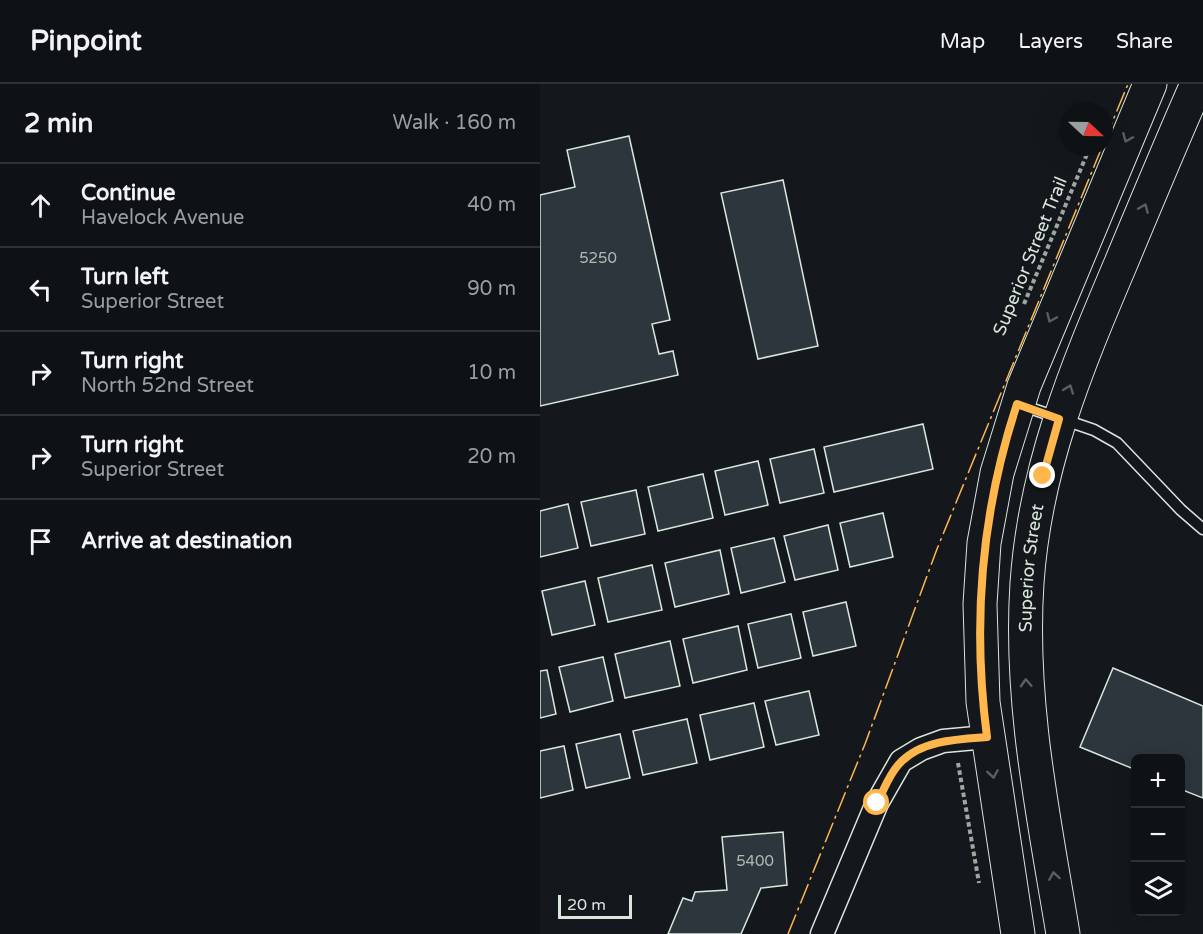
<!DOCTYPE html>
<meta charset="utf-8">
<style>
:root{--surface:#0f1215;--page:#1d2022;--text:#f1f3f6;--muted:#9b9ea0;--line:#2f3234}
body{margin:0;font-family:"Varela Round",sans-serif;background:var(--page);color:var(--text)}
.controls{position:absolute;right:18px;bottom:18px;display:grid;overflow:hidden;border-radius:9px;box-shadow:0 6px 24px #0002}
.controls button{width:54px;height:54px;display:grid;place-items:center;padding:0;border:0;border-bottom:2px solid var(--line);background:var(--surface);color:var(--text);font:30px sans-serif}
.compass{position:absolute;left:519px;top:18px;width:54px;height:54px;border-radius:50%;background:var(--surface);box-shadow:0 6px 24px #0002;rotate:112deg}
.scale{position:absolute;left:18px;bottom:15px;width:74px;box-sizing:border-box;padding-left:6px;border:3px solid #d8e6dc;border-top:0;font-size:16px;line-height:21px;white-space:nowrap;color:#d8e6dc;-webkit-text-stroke:4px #14181c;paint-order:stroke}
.stop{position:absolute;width:18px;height:18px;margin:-14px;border:4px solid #ffb74d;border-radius:50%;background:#fff}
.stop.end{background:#ffb74d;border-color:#fff;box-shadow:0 2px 6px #0008}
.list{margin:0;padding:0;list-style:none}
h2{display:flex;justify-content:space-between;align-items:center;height:78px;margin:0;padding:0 24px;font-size:26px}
h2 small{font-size:20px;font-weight:400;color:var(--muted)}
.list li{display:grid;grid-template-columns:39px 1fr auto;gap:18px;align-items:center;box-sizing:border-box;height:84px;padding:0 24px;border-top:2px solid var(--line)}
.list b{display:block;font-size:22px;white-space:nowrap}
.list p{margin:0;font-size:20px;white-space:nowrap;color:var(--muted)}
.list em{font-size:20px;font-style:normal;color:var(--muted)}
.icon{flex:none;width:33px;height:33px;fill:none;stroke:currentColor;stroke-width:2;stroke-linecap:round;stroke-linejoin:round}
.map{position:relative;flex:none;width:663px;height:850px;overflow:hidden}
header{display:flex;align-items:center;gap:36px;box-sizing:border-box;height:84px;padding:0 30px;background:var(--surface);border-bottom:2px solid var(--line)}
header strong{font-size:28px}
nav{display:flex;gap:33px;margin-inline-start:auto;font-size:21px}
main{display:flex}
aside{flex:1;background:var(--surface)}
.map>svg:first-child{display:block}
.building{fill:#2c363c;stroke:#d8e6dc;stroke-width:1.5}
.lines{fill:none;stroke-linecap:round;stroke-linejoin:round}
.service-casing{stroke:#d8e6dc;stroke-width:13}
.minor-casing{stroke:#d8e6dc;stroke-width:25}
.primary-casing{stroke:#d8e6dc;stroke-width:35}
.path{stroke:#9da8a2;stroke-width:4;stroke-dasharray:4.5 3;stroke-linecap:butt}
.service{stroke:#14181c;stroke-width:10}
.minor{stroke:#14181c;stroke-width:22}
.primary{stroke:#14181c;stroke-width:33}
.power{stroke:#ffb74d;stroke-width:1.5;stroke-dasharray:21 4.5 3 4.5;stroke-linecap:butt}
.oneway{stroke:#59605f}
.route{stroke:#ffb74d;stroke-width:8}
.labels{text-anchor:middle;stroke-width:4.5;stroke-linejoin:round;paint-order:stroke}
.number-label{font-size:15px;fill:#adbab4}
.street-label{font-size:18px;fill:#d8e6dc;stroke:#14181c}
</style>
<header>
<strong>Pinpoint</strong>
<nav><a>Map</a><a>Layers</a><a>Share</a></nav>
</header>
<main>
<aside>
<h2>2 min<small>Walk · 160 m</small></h2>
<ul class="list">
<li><svg class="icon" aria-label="ahead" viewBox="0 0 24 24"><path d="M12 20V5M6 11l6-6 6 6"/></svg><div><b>Continue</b><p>Havelock Avenue</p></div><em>40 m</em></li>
<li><svg class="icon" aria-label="left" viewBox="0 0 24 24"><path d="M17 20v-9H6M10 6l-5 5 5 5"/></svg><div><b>Turn left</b><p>Superior Street</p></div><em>90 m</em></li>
<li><svg class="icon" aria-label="right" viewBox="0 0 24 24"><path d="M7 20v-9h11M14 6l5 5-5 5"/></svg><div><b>Turn right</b><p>North 52nd Street</p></div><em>10 m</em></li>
<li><svg class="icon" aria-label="right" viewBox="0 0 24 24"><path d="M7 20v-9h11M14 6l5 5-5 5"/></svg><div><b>Turn right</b><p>Superior Street</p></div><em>20 m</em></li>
<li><svg class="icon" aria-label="arrive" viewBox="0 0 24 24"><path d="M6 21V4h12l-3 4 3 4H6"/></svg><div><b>Arrive at destination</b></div></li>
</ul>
</aside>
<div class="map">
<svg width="663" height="850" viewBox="0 0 663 850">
<rect width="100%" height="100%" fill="#14181c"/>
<g class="building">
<path d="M89,52L130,236L112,240L119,270L133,267L138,291L0,322V111L35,103L27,66Z"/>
<path d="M243,96L278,262L218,275L181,109Z"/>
<path d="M383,340L393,385L294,408L284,363Z"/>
<path d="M274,365L284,409L240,419L230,375Z"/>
<path d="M218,377L228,421L185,431L175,387Z"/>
<path d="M163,390L173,434L118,447L108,403Z"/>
<path d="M96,406L105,450L51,462L41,418Z"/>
<path d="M28,420L38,464L0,473V427Z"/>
<path d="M343,429L353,473L310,483L300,439Z"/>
<path d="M288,441L298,486L255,496L244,452Z"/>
<path d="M234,454L245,498L201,509L191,464Z"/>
<path d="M180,466L189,510L135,523L125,479Z"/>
<path d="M112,481L122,526L68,538L58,494Z"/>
<path d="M45,497L55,541L12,551L2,507Z"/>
<path d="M306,518L316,562L273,572L263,528Z"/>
<path d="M251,530L261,574L218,584L208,540Z"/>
<path d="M198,542L207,586L153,599L143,555Z"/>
<path d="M130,557L140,602L85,614L75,570Z"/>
<path d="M63,573L73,617L30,628L19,583Z"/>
<path d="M573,584L663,622V714L640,705V674H596V686L540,663Z"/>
<path d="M7,586L16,630L0,634V587Z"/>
<path d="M269,607L279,651L236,661L225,617Z"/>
<path d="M214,619L224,663L170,676L160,631Z"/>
<path d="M147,635L157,679L103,691L93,647Z"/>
<path d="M80,650L90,694L46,704L36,660Z"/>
<path d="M24,662L33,706L0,714V667Z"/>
<path d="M243,748L247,801L221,804L201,850H128L143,814L152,817L155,808L187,806L182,753Z"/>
</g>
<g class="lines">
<defs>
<path id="service" d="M481,321L554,346L577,359L641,426L663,445"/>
<path id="minor" d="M282,850L337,719L361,677L381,665L403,657L447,653"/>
<g id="primary">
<path d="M478,850L443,618L440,520L444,459L457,389L484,302L610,0"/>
<path id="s1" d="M523,850C504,734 479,618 487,499C495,383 536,285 581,179C606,119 631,59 657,0"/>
</g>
</defs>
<use href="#service" class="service-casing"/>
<use href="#minor" class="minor-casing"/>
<use href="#primary" class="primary-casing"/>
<g class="path">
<path d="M484,220L550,63"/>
<path d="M418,679L439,799"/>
</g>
<use href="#service" class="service"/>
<use href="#minor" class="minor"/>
<use href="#primary" class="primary"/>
<g class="power">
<path d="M564,58L588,0"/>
<path d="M248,850L325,660L397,465L562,63"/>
</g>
</g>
<defs><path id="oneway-chevron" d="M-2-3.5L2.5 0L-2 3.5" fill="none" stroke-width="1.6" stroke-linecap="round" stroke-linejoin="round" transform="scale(1.5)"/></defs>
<g class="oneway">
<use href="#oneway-chevron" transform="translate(587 54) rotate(113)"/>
<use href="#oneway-chevron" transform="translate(604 124) rotate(-67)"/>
<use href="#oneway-chevron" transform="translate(511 234) rotate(113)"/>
<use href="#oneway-chevron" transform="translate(529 305) rotate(-70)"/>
<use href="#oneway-chevron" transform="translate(486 599) rotate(-93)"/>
<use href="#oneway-chevron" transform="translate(453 690) rotate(81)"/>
<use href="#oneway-chevron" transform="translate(514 792) rotate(-99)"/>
</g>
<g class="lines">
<path class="route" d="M337,719C344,706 349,690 360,679C381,656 419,655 447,653C432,539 441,429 477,320L519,335L503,392"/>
</g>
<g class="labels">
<g class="number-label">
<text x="58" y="179">5250</text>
<text x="215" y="782">5400</text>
</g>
<g class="street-label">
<text transform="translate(490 172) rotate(-68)" y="6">Superior Street Trail</text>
<text dy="6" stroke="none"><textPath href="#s1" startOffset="369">Superior Street</textPath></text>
</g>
</g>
</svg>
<div class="controls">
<button>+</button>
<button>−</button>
<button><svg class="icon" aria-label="layers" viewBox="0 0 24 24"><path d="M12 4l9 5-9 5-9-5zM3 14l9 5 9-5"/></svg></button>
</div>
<svg class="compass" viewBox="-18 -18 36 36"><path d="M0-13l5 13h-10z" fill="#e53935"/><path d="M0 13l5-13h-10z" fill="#9b9ea0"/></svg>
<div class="scale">20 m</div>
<div class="stop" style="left:337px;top:719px"></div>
<div class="stop end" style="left:503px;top:392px"></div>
</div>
</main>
